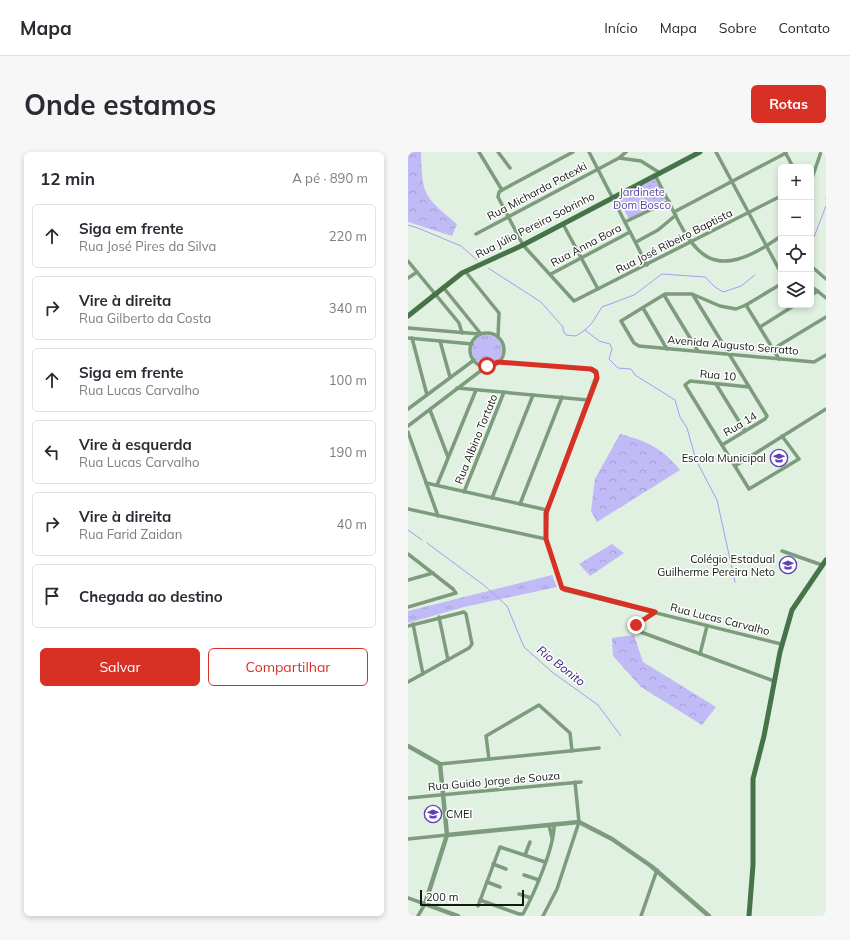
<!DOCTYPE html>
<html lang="pt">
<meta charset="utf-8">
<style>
:root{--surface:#fff;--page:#f7f7f7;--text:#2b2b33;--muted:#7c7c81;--line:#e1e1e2;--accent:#d93025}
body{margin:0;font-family:Mulish,sans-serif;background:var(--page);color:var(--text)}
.controls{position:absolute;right:12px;top:12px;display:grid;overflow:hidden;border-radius:6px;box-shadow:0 2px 6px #0003}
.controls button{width:36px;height:36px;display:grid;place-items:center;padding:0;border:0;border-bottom:1px solid var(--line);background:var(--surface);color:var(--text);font:20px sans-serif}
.scale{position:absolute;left:12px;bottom:10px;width:104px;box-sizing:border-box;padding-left:4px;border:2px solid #131813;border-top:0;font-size:11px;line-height:14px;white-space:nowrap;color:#131813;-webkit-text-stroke:3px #fff;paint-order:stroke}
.stop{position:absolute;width:12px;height:12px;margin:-9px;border:3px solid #d93025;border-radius:50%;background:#fff}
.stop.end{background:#d93025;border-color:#fff;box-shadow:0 1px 4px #0008}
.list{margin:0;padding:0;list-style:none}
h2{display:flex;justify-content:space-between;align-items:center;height:52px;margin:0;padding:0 16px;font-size:17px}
h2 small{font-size:13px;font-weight:400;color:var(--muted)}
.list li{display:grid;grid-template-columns:26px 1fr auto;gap:12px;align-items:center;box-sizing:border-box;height:64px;margin:0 8px 8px;padding:0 8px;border:1px solid var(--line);border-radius:6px}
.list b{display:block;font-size:15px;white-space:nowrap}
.list p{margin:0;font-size:13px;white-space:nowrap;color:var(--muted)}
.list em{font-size:13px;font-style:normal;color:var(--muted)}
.actions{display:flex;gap:8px;padding:12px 16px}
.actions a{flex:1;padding:9px 0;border:1px solid var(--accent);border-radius:6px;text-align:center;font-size:14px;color:var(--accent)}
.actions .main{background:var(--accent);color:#fff}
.icon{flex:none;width:22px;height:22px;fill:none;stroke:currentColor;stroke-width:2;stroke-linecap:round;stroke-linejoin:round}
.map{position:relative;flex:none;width:418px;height:764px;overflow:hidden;border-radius:6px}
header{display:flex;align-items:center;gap:24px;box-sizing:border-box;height:56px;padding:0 20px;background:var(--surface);border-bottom:1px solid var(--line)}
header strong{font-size:19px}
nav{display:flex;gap:22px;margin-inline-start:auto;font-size:14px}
.intro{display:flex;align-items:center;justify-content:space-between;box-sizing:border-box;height:96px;padding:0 24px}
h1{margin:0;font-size:28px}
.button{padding:10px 18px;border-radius:6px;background:var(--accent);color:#fff;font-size:14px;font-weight:700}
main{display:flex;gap:24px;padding:0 24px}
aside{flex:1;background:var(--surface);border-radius:6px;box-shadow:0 2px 6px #0003}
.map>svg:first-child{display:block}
.grass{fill:url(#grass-tufts)}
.forest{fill:url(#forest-crowns)}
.park{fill:url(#park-dots)}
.pitch{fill:#c0baf6}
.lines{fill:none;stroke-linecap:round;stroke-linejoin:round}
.stream{stroke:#a79bf1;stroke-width:1}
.minor{stroke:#7d9b7d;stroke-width:3.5}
.tertiary{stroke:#7d9b7d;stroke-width:4.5}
.secondary{stroke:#477348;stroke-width:5}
.route{stroke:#d93025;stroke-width:5}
.labels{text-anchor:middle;stroke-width:3;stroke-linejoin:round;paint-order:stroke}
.street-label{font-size:11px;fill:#131813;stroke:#fff}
.park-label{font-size:11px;fill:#5741a3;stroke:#fff}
.poi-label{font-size:11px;fill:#131813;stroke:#fff;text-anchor:end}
.water-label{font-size:12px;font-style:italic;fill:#3b1f80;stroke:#fff}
</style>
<header>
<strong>Mapa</strong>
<nav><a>Início</a><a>Mapa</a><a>Sobre</a><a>Contato</a></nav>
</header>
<div class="intro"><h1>Onde estamos</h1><a class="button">Rotas</a></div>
<main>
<aside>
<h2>12 min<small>A pé · 890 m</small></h2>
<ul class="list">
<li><svg class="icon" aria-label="ahead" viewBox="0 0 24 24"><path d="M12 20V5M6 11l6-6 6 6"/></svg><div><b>Siga em frente</b><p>Rua José Pires da Silva</p></div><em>220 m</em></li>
<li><svg class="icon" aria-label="right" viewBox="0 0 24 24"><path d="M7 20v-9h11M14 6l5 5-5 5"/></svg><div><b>Vire à direita</b><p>Rua Gilberto da Costa</p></div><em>340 m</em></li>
<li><svg class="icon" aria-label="ahead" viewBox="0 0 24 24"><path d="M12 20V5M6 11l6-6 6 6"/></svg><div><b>Siga em frente</b><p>Rua Lucas Carvalho</p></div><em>100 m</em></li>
<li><svg class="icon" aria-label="left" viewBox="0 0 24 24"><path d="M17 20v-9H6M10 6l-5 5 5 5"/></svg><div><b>Vire à esquerda</b><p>Rua Lucas Carvalho</p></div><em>190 m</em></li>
<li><svg class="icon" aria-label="right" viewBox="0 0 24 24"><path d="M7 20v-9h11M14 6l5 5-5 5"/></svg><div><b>Vire à direita</b><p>Rua Farid Zaidan</p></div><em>40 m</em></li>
<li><svg class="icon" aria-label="arrive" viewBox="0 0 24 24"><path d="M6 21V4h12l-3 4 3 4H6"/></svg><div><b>Chegada ao destino</b></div></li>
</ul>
<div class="actions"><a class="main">Salvar</a><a>Compartilhar</a></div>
</aside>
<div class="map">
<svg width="418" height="764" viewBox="0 0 418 764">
<defs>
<pattern id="grass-tufts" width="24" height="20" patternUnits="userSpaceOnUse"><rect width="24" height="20" fill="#c0baf6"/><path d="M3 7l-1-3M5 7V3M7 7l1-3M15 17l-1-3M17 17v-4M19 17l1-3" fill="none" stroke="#a49fd2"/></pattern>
<pattern id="forest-crowns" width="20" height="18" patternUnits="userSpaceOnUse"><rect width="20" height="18" fill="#c0baf6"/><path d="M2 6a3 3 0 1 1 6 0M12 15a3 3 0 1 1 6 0" fill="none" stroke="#a49fd2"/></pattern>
<pattern id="park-dots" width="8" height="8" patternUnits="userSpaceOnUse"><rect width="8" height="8" fill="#c0baf6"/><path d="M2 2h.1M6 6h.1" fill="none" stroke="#a49fd2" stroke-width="1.8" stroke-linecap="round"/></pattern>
</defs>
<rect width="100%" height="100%" fill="#e1f1e1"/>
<g class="grass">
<circle cx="79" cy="198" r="15"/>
<path d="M144,423L149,435L56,455L0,471V459Z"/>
</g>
<g class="forest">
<path d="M0,0H13C14,44 16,44 49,72L44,84L0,70Z"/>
<path d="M212,282C239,289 254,296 272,318L189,370L183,359L187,327Z"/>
<path d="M204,392L216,401L182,424L171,412Z"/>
<path d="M226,483L235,510L308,555L294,573L233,535L205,504L204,486Z"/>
</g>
<path class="park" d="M246,25L258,47L221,67L210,45Z"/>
<path class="pitch" d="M236,42L243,55L221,67L214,54Z"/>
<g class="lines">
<g class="stream">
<path d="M418,46V47"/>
<path d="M0,73L10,76L53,94L69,108"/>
<path d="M403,89L406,85L418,54"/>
<path d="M371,112L373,111"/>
<path d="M80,116L133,150L155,175V178L158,183L168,184L177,178L191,189L202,192L204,197L201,207L210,216L223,217L227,223L267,248L272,265L279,276L288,308L309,348L327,430"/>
<path d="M177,178L184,171L194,155L226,143L254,122L297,125L307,135L315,140L333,134L347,123"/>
<path d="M0,378L14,388"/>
<path d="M19,391L77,434L99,454L116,495L144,520L190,553L213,584"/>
</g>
<g class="minor">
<path d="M71,0L94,38L91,40L90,45L115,93L166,149L373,44"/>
<path d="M90,0L102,16"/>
<path d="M181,0L239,113"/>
<path d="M308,0L373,121"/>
<path d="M377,0L385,15"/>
<path d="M211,6L233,9L252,21"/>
<path d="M247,23C282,88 291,143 373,84"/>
<path d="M403,29L413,0"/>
<path d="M94,38L165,0"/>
<path d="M266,60L378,1"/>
<path d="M217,70L261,49"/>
<path d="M155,72L190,137"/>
<path d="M68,82L211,6L218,0"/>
<path d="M228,90L250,78L268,63"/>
<path d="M0,109L51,171L54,181"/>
<path d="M403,114L418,127"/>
<path d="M57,119L91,161L90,185"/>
<path d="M143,122L222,80"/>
<path d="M0,126L9,120"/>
<path d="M373,132L338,153L328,157L312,154L284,142H257L213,169L226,191L231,194L406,210L418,203"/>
<path d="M403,134L418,146"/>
<path d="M35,135L73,182"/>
<path d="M256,143L290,199"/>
<path d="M285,143L359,264L357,267L314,293"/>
<path d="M403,143L410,139"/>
<path d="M338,153L371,207"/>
<path d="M235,156L259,197"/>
<path d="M352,175L387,153"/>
<path d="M0,176L72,182"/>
<circle cx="79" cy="198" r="17"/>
<path d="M0,186L64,192"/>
<path d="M4,186L19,243"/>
<path d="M32,189L42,225"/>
<path d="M365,197L418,165"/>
<path d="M90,210L183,217L189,222L139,358L138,387"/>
<path d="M308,232L337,279"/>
<path d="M341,235L282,229L277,233L341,337L391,307L374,284"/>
<path d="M49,236L180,248"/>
<path d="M0,257L66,208"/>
<path d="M22,258L40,305"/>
<path d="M0,274L79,214"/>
<path d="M0,280L30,364"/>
<path d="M327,314L418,257"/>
<path d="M18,331L139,358"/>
<path d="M29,333L68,238"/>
<path d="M56,340L96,240"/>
<path d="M84,346L125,243"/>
<path d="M112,352L154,245"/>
<path d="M0,357L138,387L153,434L156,438L373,492"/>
<path d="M374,399L414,413"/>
<path d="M0,402L45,437L48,441L0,455"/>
<path d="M0,428L25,421"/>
<path d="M247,461L229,471L228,476L230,479L366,529"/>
<path d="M31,465L40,508"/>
<path d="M5,472L15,522"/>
<path d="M0,474L56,460L58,462L64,492L61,496L0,530"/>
<path d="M292,502L299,474"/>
<path d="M81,607L78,584L131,553L162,581L164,599"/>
<path d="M32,612L191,596"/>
<path d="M0,646L173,630"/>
<path d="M141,673L144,686"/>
<path d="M0,687L39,683"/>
<path d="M117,703L122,690"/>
<path d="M85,712L98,717"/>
<path d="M116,723L131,728"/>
<path d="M79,730L92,735"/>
<path d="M111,742L123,746"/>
<path d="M0,746L17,752L10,764"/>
<path d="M72,748L111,762H115C126,742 147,694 146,672"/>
<path d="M70,754L92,695L137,710"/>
<path d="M135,764L149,737L171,670L167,630"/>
<path d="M233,764L249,718"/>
</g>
<g class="tertiary">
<path d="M0,594L32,612L39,683L17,752L50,764"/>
<path d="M39,683L171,670L204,687L243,714L301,764"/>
</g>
<g class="secondary">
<path d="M0,164L54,121L115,93L292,0"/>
<path d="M341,764L345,713V627L356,584L372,500L384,458L418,408"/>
</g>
</g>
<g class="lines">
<path class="route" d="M79,214L90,210L183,217L188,220L189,226L138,361V387L154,436L247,460L228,473"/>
</g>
<defs>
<symbol id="school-ring" viewBox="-11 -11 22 22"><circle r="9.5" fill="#fff" stroke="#5f41ba" stroke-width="1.5"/><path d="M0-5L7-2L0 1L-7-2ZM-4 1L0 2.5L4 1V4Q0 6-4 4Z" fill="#5f41ba"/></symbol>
</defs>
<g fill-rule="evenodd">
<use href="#school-ring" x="361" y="296" width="20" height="20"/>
<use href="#school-ring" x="370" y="403" width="20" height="20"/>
<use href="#school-ring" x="15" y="652" width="20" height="20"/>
</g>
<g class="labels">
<g class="street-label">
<text transform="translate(129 39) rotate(-28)" y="4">Rua Micharda Potexki</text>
<text transform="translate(127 73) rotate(-27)" y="4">Rua Júlio Pereira Sobrinho</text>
<text transform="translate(266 89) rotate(-27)" y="4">Rua José Ribeiro Baptista</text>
<text transform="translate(178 93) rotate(-28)" y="4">Rua Anna Bora</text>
<text transform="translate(325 193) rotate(5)" y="4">Avenida Augusto Serratto</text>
<text transform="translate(310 223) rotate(5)" y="4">Rua 10</text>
<text transform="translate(332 272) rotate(-31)" y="4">Rua 14</text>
<text transform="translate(68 287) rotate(-68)" y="4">Rua Albino Tortato</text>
<text transform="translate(312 467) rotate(14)" y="4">Rua Lucas Carvalho</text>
<text transform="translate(86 629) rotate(-5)" y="4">Rua Guido Jorge de Souza</text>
</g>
<g class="park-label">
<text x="234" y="44">Jardinete<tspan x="234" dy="13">Dom Bosco</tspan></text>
</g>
<g class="poi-label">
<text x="358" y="310">Escola Municipal</text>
<text x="367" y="411">Colégio Estadual<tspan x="367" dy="13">Guilherme Pereira Neto</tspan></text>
<text x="38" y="666" text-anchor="start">CMEI</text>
</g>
<g class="water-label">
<text transform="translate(153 514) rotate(38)" y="4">Rio Bonito</text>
</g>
</g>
</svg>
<div class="controls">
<button>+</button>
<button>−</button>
<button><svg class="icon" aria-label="locate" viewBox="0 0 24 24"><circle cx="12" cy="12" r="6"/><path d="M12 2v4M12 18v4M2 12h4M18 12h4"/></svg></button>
<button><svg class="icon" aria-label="layers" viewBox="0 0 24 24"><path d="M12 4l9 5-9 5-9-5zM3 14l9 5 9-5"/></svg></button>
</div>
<div class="scale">200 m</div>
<div class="stop" style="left:79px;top:214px"></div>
<div class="stop end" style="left:228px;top:473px"></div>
</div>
</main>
